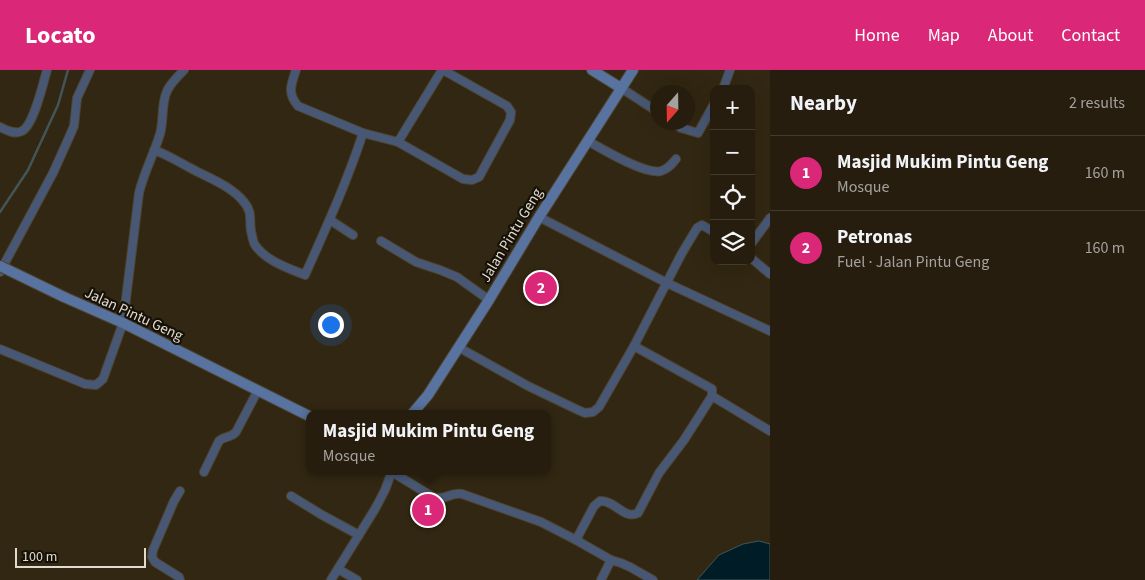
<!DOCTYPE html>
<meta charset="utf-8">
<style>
:root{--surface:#261d0e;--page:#2e2617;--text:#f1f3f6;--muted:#a4a29e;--line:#423b2e;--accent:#db2777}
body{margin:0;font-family:"Source Sans 3",sans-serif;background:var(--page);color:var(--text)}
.controls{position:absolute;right:15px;top:15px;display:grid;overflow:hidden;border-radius:10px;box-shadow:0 5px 20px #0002}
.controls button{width:45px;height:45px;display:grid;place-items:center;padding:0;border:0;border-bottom:1px solid var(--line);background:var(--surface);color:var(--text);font:25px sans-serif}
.compass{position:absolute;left:650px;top:15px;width:45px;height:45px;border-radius:50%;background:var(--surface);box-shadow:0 5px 20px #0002;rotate:200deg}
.scale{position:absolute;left:15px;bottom:12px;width:131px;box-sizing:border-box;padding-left:5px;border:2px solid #e2dace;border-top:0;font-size:14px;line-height:18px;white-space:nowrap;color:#e2dace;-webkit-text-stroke:4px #161108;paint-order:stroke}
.you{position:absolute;left:330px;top:254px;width:18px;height:18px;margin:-12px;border:4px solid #fff;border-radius:50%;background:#1a73e8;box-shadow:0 0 0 8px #1a73e833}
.badge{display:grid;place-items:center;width:32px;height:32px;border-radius:50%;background:var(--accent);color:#fff;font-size:16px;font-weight:700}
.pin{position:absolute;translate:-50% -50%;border:2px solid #fff;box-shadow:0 1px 5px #0006}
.popup{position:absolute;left:306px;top:340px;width:245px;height:65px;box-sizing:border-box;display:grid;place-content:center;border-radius:10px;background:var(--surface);filter:drop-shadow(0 1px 4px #0005);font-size:16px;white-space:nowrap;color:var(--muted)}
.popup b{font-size:19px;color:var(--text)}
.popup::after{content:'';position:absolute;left:50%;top:100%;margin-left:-10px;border:10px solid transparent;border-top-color:var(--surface)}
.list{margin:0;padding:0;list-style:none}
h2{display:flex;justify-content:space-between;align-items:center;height:65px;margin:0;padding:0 20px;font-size:21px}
h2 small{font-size:16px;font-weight:400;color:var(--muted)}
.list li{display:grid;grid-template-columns:32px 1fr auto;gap:15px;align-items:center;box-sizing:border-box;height:75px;padding:0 20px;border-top:1px solid var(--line)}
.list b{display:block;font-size:19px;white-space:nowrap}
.list p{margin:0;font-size:16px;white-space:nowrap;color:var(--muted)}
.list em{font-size:16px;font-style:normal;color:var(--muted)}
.icon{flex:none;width:28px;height:28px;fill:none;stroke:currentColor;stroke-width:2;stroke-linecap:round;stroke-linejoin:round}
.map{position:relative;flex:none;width:770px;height:510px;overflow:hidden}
header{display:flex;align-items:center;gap:30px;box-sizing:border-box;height:70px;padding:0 25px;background:var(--accent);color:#fff}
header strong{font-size:24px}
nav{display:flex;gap:28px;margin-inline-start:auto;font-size:18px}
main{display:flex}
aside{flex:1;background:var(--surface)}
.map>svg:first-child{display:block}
.water{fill:#001c27;stroke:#445559}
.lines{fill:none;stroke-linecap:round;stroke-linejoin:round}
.stream{stroke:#445559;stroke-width:2.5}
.street-casing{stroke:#4e4430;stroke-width:10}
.secondary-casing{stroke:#4e4430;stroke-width:12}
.street{stroke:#485874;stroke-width:8}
.secondary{stroke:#58739f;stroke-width:10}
.secondary-bridge-casing{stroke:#4e4430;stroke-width:12;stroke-linecap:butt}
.secondary-bridge{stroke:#58739f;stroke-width:10}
.labels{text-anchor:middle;stroke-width:4.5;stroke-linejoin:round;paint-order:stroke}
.street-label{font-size:15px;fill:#e2dace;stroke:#161108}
</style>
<header>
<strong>Locato</strong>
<nav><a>Home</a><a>Map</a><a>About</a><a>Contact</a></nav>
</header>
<main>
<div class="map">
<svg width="770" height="510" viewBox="0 0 770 510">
<rect width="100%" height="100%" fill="#322712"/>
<path class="water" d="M759,471L770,474V510H697L719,485L743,474Z"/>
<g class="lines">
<path class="stream" d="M0,142L28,100L58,35L68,0"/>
<defs>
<g id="street">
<path d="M296,0C291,15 287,23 298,36L363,63L398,72L463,109L472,110L479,107L510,50L511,42L507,36L443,0"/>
<path d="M621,18L658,42"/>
<path d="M723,19L730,0"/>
<path d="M673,52L681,58L698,63L714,34"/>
<path d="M0,57C6,60 15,65 22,61C34,55 43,13 47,0"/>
<path d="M588,71C602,79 645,105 661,101C668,99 672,94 676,89"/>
<path d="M398,72L442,0"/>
<path d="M154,80C168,85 179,92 192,99C209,108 231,116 244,132C253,143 249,149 251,161C252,165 253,172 255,175C266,191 288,198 305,205C326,158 347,112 363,63"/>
<path d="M539,147L667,213L770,261"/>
<path d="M330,150L353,165"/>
<path d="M381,171L416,192L440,200L457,207L489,230"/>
<path d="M751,174L770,148"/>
<path d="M751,188L770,204"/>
<path d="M0,202L53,103L71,63L74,56L77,28L90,0"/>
<path d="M458,277L528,316L578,340L585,343L593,342L599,337L634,276L682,183L697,158L702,155L714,162"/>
<path d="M0,279L85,314L96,315L103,309L123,253L139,123C144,102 154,84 160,64C164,50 161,34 167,21C170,14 178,6 184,0"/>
<path d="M712,326L770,361"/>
<path d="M204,402L219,371C224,366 231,368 236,362L258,320"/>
<path d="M392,402L433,427C446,431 449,422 462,424L541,452L576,470L611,490L621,493L630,497L653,510"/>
<path d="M291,426L322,445L359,465"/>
<path d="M576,470L594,436L600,431C615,430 624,450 638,443L659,403L684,370L712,326V319L634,276"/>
<path d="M338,499L357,510"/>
<path d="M180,510L179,507L155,492L152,487L153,480L174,431L180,421"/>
<path d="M331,510L375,439L385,420L392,401"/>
<path d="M601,510L611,490"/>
</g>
<g id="secondary">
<path d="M592,0L621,18"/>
<path d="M64,227L123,253L309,346"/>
<path d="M412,344L428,325L489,230L539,147L633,0"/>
</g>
</defs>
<use href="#street" class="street-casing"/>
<use href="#secondary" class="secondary-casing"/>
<use href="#street" class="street"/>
<use href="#secondary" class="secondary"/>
<defs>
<path id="secondary-bridge" d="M0,196L64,227"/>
</defs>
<use href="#secondary-bridge" class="secondary-bridge-casing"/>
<use href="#secondary-bridge" class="secondary-bridge"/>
</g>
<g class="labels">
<g class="street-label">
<text transform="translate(511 165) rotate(-59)" y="5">Jalan Pintu Geng</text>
<text transform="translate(134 244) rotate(25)" y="5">Jalan Pintu Geng</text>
</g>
</g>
</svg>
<div class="controls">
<button>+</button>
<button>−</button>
<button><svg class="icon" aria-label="locate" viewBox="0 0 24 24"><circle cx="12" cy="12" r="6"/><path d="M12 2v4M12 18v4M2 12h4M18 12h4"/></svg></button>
<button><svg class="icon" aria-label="layers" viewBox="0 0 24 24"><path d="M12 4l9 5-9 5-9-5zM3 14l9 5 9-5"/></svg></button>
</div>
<svg class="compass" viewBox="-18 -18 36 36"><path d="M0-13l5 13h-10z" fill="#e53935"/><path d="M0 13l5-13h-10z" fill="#a4a29e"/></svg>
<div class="scale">100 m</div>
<div class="you"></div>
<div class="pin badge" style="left:428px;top:440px">1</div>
<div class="popup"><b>Masjid Mukim Pintu Geng</b>Mosque</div>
<div class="pin badge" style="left:541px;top:218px">2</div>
</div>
<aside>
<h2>Nearby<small>2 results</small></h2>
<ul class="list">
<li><span class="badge">1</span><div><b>Masjid Mukim Pintu Geng</b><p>Mosque</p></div><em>160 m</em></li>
<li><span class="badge">2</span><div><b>Petronas</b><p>Fuel · Jalan Pintu Geng</p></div><em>160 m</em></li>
</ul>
</aside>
</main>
